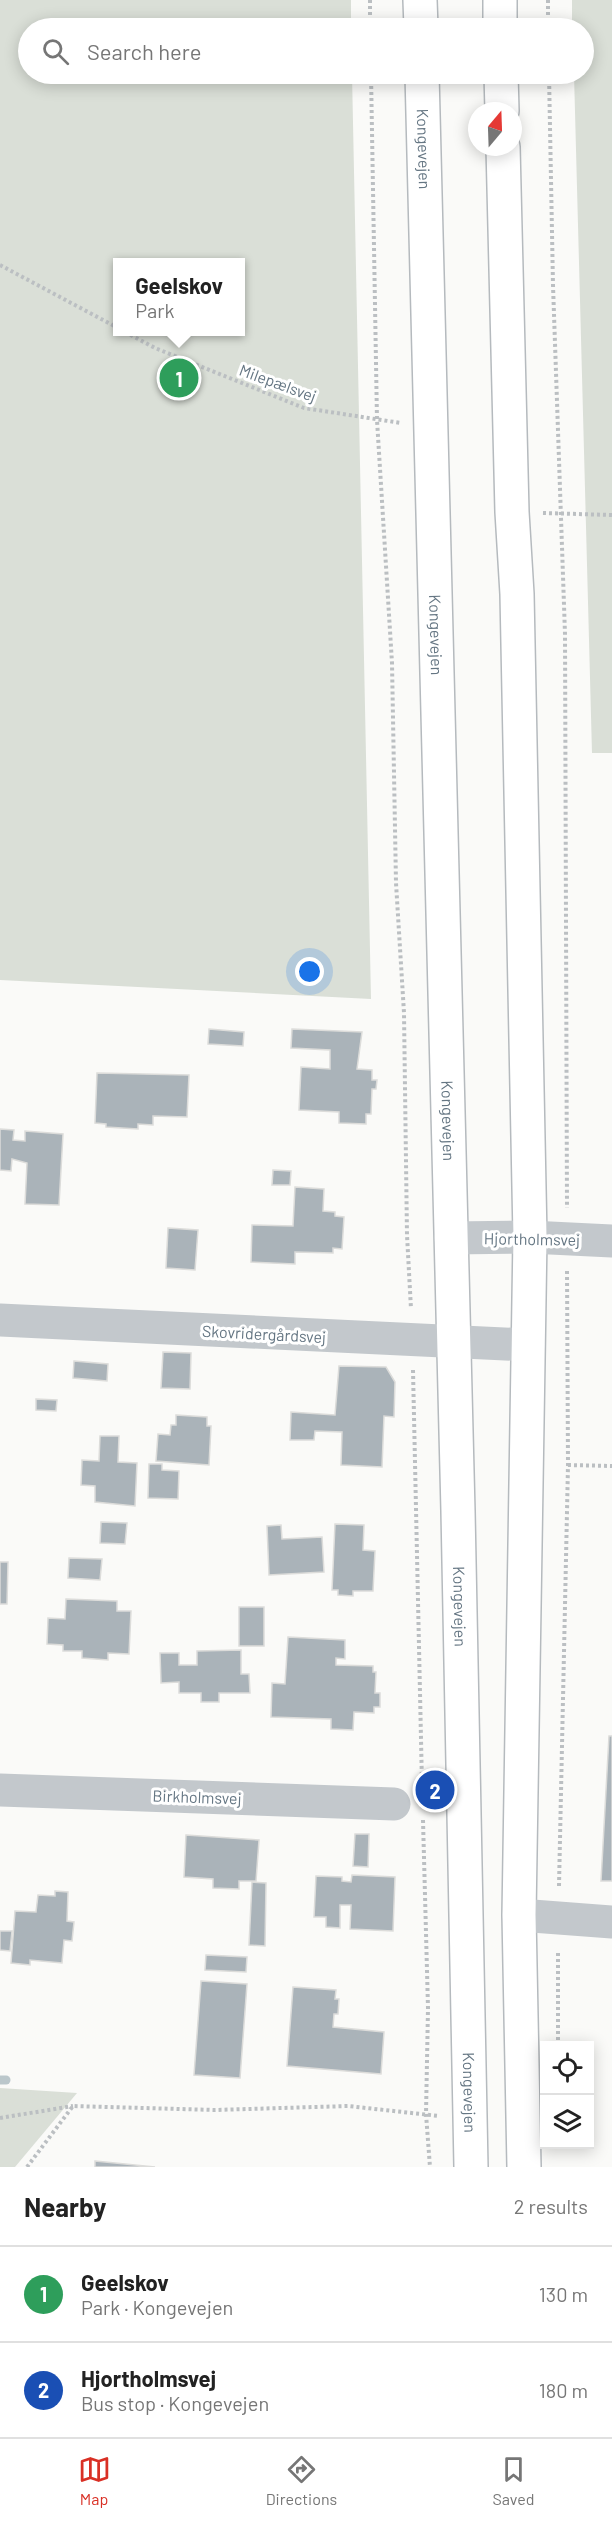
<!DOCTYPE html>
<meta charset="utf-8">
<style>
:root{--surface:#fff;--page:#f2f2f2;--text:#222;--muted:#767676;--line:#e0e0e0;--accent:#d93025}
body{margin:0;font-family:Barlow,sans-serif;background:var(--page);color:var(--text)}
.controls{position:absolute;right:18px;bottom:18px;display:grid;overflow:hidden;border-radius:0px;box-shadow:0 3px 15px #0003}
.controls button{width:54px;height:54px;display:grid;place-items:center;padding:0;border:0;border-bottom:2px solid var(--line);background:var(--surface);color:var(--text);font:30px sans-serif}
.compass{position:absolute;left:468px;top:102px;width:54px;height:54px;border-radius:50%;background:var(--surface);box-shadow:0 3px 15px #0003;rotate:19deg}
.you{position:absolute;left:310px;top:972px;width:21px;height:21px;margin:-15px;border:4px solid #fff;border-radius:50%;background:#1a73e8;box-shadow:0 0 0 9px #1a73e833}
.badge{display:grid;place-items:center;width:39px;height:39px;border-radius:50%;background:var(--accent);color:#fff;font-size:20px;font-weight:700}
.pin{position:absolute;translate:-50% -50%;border:3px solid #fff;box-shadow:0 2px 6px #0006}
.popup{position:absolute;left:113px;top:258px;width:132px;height:78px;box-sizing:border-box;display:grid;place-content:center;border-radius:0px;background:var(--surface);filter:drop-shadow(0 2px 4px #0005);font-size:20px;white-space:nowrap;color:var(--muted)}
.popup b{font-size:22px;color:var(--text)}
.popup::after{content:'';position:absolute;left:50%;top:100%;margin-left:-12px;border:12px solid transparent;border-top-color:var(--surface)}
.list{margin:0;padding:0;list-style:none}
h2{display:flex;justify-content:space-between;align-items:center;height:78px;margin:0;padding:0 24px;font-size:26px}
h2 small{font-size:20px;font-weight:400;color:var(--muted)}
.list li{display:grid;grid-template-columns:39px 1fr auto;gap:18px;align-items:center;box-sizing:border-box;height:96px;padding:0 24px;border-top:2px solid var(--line)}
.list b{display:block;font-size:22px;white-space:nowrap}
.list p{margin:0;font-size:20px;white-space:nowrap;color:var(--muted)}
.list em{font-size:20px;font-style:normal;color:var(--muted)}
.icon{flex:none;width:33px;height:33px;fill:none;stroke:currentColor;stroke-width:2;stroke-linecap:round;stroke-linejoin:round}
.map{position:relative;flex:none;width:612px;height:2167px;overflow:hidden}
.search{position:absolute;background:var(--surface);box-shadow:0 3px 15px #0003;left:18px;right:18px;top:18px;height:66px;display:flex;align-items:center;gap:15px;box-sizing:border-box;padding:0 21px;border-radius:33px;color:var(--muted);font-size:22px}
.sheet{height:270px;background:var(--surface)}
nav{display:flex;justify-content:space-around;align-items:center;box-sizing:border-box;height:84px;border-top:2px solid var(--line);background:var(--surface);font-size:16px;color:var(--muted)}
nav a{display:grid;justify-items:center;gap:3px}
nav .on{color:var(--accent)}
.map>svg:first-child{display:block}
.green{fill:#dadfd7;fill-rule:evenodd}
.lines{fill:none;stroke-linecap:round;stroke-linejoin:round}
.stream{stroke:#bbc7cb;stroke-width:9}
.building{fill:#aab3b9;stroke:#dcdcda;stroke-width:1.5}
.major-casing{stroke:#b5babe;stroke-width:36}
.path{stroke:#bbbfc2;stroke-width:4;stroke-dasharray:3 3;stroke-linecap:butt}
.minor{stroke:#c3c8cc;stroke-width:33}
.major{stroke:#fff;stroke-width:33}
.labels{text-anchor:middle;stroke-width:6;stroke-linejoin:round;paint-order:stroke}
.street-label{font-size:16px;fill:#657683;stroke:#fff}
</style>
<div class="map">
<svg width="612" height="2167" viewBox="0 0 612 2167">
<rect width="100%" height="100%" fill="#fafaf8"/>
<g class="green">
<path d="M0,0H351V28H28V74H352L371,999L0,980ZM118,262H240V332H118Z"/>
<path d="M572,0H612V753H592L574,74H584V28H572Z"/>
<path d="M0,2088L77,2093L15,2167H0Z"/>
</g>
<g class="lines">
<path class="stream" d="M0,2080H6"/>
</g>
<g class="building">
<path d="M209,1029L244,1032L243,1046L208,1044Z"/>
<path d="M292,1029L362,1032L357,1069L372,1070V1080H377L376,1089H372L371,1114H366V1124L339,1123V1112L299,1110L301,1067L330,1069V1050L291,1048Z"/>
<path d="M97,1073L189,1075L187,1117L153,1116V1125L138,1124V1129L106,1127V1124L95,1123Z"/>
<path d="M0,1129L14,1130L13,1140L25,1141V1131L63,1134L59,1205L25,1204L27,1163L12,1159L11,1171L0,1170Z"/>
<path d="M273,1170L291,1171L290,1185H272Z"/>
<path d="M295,1187L324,1189L323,1211L335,1212V1216L344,1217L342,1249L333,1248V1253L295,1252V1264L251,1262L252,1225L293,1226Z"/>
<path d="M168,1228L198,1230L195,1270L166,1268Z"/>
<path d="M163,1352L191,1353L190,1389L161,1388Z"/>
<path d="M74,1361L108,1364L107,1381L73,1378Z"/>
<path d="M339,1366L386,1367L395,1382L394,1417L384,1416L382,1467L341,1465L342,1432L315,1431L314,1440H290L291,1412L335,1415Z"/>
<path d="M36,1399L57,1400L56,1411L36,1410Z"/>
<path d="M176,1415L207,1417V1426H211L209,1465L156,1461L158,1434L170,1435L171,1425H176Z"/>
<path d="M100,1436H119L118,1462L137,1463L135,1506L95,1502V1486L81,1485L82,1460L99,1461Z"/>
<path d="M149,1464H162V1470L179,1471L178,1499L148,1498Z"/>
<path d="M101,1522L127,1523L125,1544L100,1543Z"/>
<path d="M335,1524L364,1525L363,1550L375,1551L373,1591H353V1596L338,1595V1590H332Z"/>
<path d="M281,1525L282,1539L322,1537L324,1572L269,1575L267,1526Z"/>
<path d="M69,1558L102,1559L100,1580L68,1578Z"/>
<path d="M0,1562H8L7,1604H0Z"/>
<path d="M66,1599L117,1601V1611H131L129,1654L108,1653V1660L82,1658V1651H63V1645L47,1644L48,1618L65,1619Z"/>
<rect x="239" y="1607" width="25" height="39"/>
<path d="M288,1637L345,1640V1659L336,1658V1665L373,1666V1672H376L375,1693H380V1707H374V1713L354,1712L353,1730L331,1729V1719L271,1717L272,1683L285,1684Z"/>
<path d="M241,1650V1674H249L250,1693H219V1702H201V1693H179V1682L161,1683L160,1653H179V1665H197V1651Z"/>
<path d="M609,1736H612V1881H601Z"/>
<path d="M355,1834H369L368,1867L353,1866Z"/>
<path d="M186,1835L259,1840L256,1881H239V1889L213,1888V1879L184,1877Z"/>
<path d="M352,1875L395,1877L393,1931L350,1929L351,1905H340V1928L326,1927V1917H314L316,1876L342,1877V1881L351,1882Z"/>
<path d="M252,1882L266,1883L265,1946L249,1945Z"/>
<path d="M55,1891L68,1892L67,1921L74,1922L72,1941L64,1940L62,1963L30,1960V1965L11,1963L15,1911L36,1912L38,1895L55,1896Z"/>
<path d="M0,1931H12L10,1951L0,1950Z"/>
<path d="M206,1955L247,1957L246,1972L205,1970Z"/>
<path d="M201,1981L247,1984L240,2078L194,2075Z"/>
<path d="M293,1987L336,1990L335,1999H339L338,2014H334L333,2027L384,2032L381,2074L287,2066Z"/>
<path d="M95,2161L155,2167H95Z"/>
</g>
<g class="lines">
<defs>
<g id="major">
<path d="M420,0L421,28"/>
<path d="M500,0V28"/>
<path id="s1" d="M422,74L458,1511L471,2167"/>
<path d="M501,74L502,111"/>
<path d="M503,147L512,512L517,594L530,1237L519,1915L524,2167"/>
</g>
</defs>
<use href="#major" class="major-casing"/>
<g class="path">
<path d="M370,0V28"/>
<path d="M548,0V28"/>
<path d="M371,74L377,420L392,663L396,883L404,1013L407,1235L411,1309"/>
<path d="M549,74L553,285L565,634L567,1208"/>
<path d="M0,265L118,328"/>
<path d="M125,332L155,348L304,408L401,423"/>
<path d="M543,513L612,515"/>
<path d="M413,1370L422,1785"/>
<path d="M568,1465L612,1466"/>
<path d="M423,1820L428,2008L426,2114L430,2167"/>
<path d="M559,1886L568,1465L567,1269"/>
<path d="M558,2046V1950"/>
<path d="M0,2118L73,2106"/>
<path d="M27,2167L73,2106L215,2110L348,2106L439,2116"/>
</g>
<g class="minor">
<path d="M451,1238L530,1237L612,1241"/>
<path d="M0,1320L528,1345"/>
<path d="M0,1790L394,1804"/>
<path d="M519,1915L612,1922"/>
</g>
<use href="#major" class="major"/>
</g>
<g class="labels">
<g class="street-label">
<text dy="6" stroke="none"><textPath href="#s1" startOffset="75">Kongevejen</textPath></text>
<text transform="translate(278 383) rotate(20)" y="6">Milepælsvej</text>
<text dy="6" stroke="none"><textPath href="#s1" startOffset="561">Kongevejen</textPath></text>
<text dy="6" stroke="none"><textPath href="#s1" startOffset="1047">Kongevejen</textPath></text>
<text transform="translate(532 1239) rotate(1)" y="6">Hjortholmsvej</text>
<text transform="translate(264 1334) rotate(3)" y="6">Skovridergårdsvej</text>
<text dy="6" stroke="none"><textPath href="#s1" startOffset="1533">Kongevejen</textPath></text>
<text transform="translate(197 1797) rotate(2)" y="6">Birkholmsvej</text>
<text dy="6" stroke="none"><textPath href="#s1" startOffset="2019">Kongevejen</textPath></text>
</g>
</g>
</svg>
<div class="controls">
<button><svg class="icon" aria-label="locate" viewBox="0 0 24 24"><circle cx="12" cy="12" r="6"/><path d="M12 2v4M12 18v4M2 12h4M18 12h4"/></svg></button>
<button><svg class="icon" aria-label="layers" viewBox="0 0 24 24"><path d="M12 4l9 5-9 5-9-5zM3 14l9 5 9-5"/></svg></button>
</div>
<svg class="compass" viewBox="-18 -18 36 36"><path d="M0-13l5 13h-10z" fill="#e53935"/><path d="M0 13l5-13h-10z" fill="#767676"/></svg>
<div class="you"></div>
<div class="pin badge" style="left:179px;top:378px;background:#2e9e5b">1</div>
<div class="popup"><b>Geelskov</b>Park</div>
<div class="pin badge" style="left:435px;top:1790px;background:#1a4fb4">2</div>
<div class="search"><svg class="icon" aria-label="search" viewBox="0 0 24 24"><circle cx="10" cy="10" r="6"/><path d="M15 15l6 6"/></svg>Search here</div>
</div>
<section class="sheet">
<h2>Nearby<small>2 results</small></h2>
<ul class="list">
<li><span class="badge" style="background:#2e9e5b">1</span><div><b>Geelskov</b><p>Park · Kongevejen</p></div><em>130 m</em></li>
<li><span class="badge" style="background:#1a4fb4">2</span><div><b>Hjortholmsvej</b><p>Bus stop · Kongevejen</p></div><em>180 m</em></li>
</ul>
</section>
<nav>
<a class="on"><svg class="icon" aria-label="map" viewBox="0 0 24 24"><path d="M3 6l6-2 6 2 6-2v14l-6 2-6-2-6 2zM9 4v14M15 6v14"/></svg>Map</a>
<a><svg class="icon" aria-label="directions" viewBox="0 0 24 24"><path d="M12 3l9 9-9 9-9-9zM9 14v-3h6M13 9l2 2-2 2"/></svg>Directions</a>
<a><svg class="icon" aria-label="saved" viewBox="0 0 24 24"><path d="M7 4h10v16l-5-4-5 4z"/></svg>Saved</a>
</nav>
